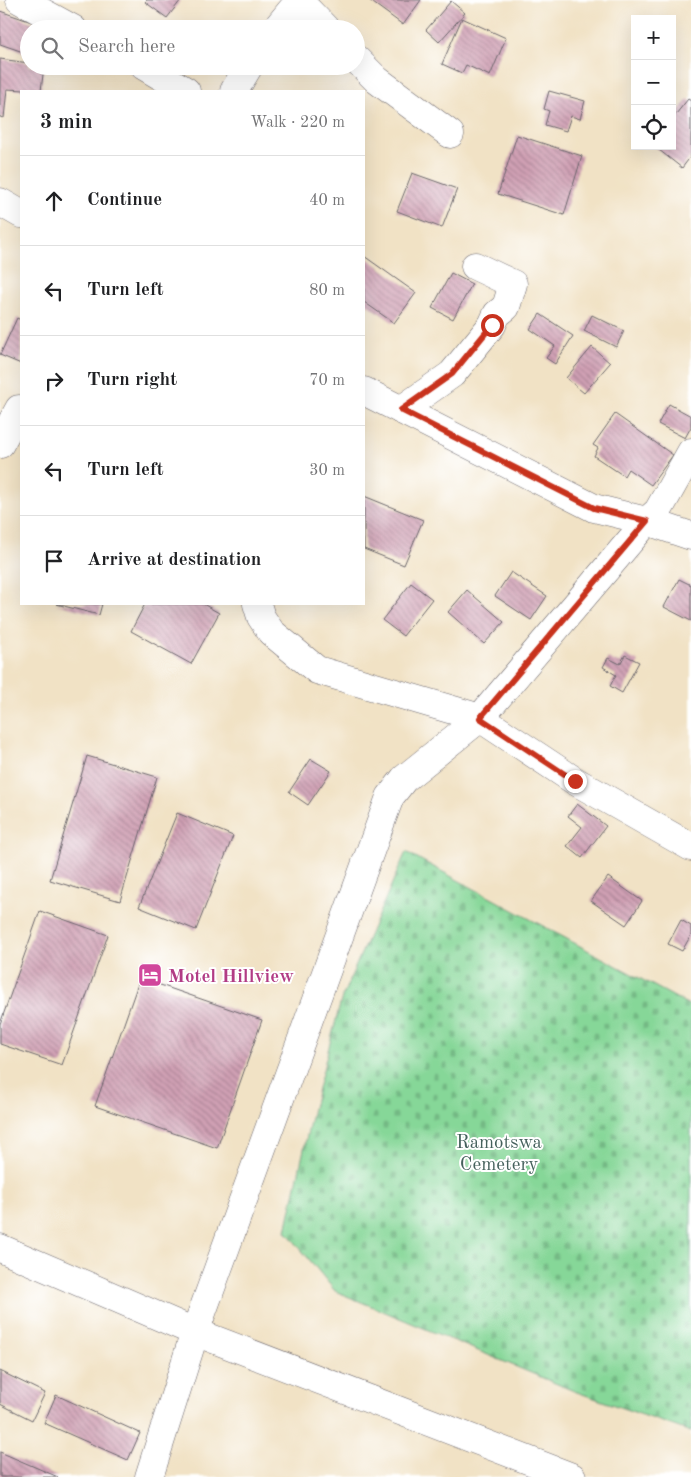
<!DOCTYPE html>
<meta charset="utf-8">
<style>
:root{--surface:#fff;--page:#f2f2f2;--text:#202124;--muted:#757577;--line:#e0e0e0}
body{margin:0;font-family:"Old Standard TT",serif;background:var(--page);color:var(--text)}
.controls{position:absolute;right:15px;top:15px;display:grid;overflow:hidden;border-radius:0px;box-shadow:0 5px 20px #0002}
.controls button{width:45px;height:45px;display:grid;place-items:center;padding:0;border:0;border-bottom:1px solid var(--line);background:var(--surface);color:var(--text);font:25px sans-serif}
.stop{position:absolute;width:15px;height:15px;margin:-11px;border:4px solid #c8321e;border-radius:50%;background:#fff}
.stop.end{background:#c8321e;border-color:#fff;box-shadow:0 1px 5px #0008}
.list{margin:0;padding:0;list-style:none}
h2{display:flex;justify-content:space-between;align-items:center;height:65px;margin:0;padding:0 20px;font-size:21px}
h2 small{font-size:16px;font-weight:400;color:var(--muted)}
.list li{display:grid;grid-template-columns:32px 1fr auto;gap:15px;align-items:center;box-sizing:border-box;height:90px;padding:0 20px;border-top:1px solid var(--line)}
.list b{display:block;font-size:19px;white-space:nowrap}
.list em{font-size:16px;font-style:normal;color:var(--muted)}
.icon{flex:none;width:28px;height:28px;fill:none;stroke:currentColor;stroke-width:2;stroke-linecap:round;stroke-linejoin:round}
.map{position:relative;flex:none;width:691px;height:1477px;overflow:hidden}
.search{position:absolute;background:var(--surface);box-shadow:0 5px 20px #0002;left:20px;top:20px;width:345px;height:55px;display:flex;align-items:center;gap:12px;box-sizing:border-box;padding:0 18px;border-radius:28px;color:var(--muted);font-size:19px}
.panel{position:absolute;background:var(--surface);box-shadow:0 5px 20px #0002;left:20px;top:90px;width:345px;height:515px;border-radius:0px}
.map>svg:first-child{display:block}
.cemetery{fill:url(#cemetery-stones);stroke:#547c6a}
.building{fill:url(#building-back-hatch)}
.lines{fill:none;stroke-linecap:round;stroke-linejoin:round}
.street-casing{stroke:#6a656b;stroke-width:29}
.secondary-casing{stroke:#6a656b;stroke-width:29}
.street{stroke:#fff;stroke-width:28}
.secondary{stroke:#fff;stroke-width:28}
.route{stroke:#c8321e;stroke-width:6}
.labels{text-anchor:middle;stroke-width:4;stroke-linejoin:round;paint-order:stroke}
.hotel-label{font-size:19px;font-weight:bold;fill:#b23c85;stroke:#fff;text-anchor:start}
.park-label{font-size:19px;fill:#45615c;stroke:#fff}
</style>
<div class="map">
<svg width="691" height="1477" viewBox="0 0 691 1477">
<defs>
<pattern id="cemetery-stones" width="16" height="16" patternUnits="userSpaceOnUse" patternTransform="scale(1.25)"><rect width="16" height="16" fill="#86d798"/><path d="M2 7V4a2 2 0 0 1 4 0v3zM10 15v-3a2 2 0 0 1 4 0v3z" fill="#73b884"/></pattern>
<pattern id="building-back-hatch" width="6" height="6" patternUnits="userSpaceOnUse" patternTransform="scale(1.25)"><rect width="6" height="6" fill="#d0a0b4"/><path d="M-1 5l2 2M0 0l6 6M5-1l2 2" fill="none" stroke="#a88294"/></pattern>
</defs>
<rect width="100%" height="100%" fill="#fff"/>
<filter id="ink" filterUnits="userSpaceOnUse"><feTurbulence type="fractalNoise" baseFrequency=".02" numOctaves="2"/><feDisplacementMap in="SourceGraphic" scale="10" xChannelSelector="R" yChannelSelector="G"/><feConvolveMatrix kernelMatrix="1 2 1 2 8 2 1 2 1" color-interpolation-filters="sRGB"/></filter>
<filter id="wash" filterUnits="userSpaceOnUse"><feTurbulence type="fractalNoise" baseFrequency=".0096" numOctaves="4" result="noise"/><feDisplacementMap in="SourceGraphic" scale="20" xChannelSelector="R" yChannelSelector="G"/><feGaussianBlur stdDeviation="1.12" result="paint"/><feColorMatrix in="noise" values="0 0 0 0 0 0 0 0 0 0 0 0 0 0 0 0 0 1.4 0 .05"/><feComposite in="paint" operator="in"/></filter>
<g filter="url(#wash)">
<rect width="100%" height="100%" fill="#f1e2c5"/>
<path class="cemetery" d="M406,852L691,1006V1432L574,1391L335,1291L286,1231L313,1108L342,997Z"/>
<g id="blocks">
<g class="building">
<path d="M147,0H181L167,18L145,2Z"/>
<path d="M369,0H421L403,25Z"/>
<path d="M451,1L465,13L439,42L426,30Z"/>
<path d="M0,11L43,26L42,29H29V54L0,44Z"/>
<path d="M462,18L506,38L490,76L466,65L462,73L442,64Z"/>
<path d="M0,59L29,63V66H44L41,91L7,89L4,118L0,117Z"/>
<path d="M549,91L585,101L580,119L571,116L566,131L545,125L549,111L544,109Z"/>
<path d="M688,99L691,101V156L682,168L654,146H672V119Z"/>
<path d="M517,135L582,156L564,215L498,194Z"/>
<path d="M412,173L457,189L442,228L397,211Z"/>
<path d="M364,256L416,293L394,323L364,302Z"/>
<path d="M451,273L472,284L453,319L432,308Z"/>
<path d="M540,314L573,336L555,364L546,358L555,346L530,329Z"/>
<path d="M592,315L624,331L616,347L584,331Z"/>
<path d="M17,318L21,320V364L0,355Z"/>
<path d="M592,347L610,363L584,393L566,378Z"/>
<path d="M669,404L691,416V427L685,438L658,424Z"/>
<path d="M615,414L673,455L651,485L628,469L624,476L594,456L598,448L593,445Z"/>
<path d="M364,496L423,520L404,565L364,549Z"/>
<path d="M511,572L547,596L531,620L495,596Z"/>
<path d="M679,579L691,585V621L664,607Z"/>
<path d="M411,583L432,599L403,636L382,620Z"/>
<path d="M467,590L504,622L484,644L448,612Z"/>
<path d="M56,604H102L99,615Z"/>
<path d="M145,604H203L219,613L191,664L131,631Z"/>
<path d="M625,655L639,662L622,693L610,686L616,675L603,667L608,658L620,664Z"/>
<path d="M87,756L157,777L120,901L50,880Z"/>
<path d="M311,759L331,771L308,805L289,792Z"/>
<path d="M577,804L606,826L582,858L567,846L582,827L568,816Z"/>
<path d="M177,813L233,836L196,930L139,907Z"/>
<path d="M608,877L642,901L626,925L591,901Z"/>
<path d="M40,911L108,935L62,1065L0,1044V1024Z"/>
<path d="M681,920L691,926V935L682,951L668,944Z"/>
<path d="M140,978L262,1020L217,1148L95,1106Z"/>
<path d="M0,1371L45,1393L32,1420L0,1404Z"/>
<path d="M56,1395L140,1433L128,1460L44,1423Z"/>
<path d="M0,1452L58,1477H0Z"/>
</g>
</g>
</g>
<g filter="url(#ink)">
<use href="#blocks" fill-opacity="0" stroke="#6a656b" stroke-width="1"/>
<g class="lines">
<defs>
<g id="street">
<path d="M20,0L73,29"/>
<path d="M298,0L326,29"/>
<path d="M276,29L299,1"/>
<path d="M356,59L377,80L450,134"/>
<path d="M144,66L186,91"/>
<path d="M234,91L249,66"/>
<path d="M0,202L21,214"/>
<path d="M364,391L594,508L647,521L691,536"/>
<path d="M401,410L452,374L492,325L497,314L506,307L513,284L475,266"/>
<path d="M0,444L19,409"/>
<path d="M257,604L261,617L271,632L317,670L480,718L575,781L691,847"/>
<path d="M149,1477L195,1332L390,797L404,779L480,718L647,521L658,511L691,452"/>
</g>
<path id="secondary" d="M0,1248L195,1332L572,1477"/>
</defs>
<use href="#street" class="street-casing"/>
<use href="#secondary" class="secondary-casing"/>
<use href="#street" class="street"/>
<use href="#secondary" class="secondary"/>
</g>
</g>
<g class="lines" filter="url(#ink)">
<path class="route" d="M492,325L452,374L401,410L594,508L647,521L480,718L575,781"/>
</g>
<defs>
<symbol id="hotel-square" viewBox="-11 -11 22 22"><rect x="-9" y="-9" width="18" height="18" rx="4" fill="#d1479c" stroke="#fff"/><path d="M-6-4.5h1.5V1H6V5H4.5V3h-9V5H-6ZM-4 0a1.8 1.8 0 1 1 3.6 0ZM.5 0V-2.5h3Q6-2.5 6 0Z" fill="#fff"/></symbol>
</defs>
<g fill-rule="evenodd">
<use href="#hotel-square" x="136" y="961" width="28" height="28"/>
</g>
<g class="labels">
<g class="hotel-label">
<text x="168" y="982">Motel Hillview</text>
</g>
<g class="park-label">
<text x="499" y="1148">Ramotswa<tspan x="499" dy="22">Cemetery</tspan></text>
</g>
</g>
</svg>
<div class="controls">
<button>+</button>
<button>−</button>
<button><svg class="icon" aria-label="locate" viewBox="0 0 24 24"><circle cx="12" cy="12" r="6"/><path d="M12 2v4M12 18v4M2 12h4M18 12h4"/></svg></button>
</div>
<div class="stop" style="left:492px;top:325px"></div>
<div class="stop end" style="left:575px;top:781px"></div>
<div class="search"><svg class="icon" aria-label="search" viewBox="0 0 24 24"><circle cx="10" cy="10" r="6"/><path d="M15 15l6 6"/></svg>Search here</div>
<section class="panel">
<h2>3 min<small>Walk · 220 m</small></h2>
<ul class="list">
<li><svg class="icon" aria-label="ahead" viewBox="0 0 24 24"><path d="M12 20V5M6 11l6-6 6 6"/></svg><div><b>Continue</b></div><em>40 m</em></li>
<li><svg class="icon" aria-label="left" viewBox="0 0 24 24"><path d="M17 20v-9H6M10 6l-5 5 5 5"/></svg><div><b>Turn left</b></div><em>80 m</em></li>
<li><svg class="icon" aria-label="right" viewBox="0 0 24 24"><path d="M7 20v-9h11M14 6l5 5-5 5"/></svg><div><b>Turn right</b></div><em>70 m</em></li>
<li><svg class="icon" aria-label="left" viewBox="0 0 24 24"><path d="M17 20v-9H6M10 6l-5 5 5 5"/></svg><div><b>Turn left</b></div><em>30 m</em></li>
<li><svg class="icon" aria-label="arrive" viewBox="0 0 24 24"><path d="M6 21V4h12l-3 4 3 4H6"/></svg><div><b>Arrive at destination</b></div></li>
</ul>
</section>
</div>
